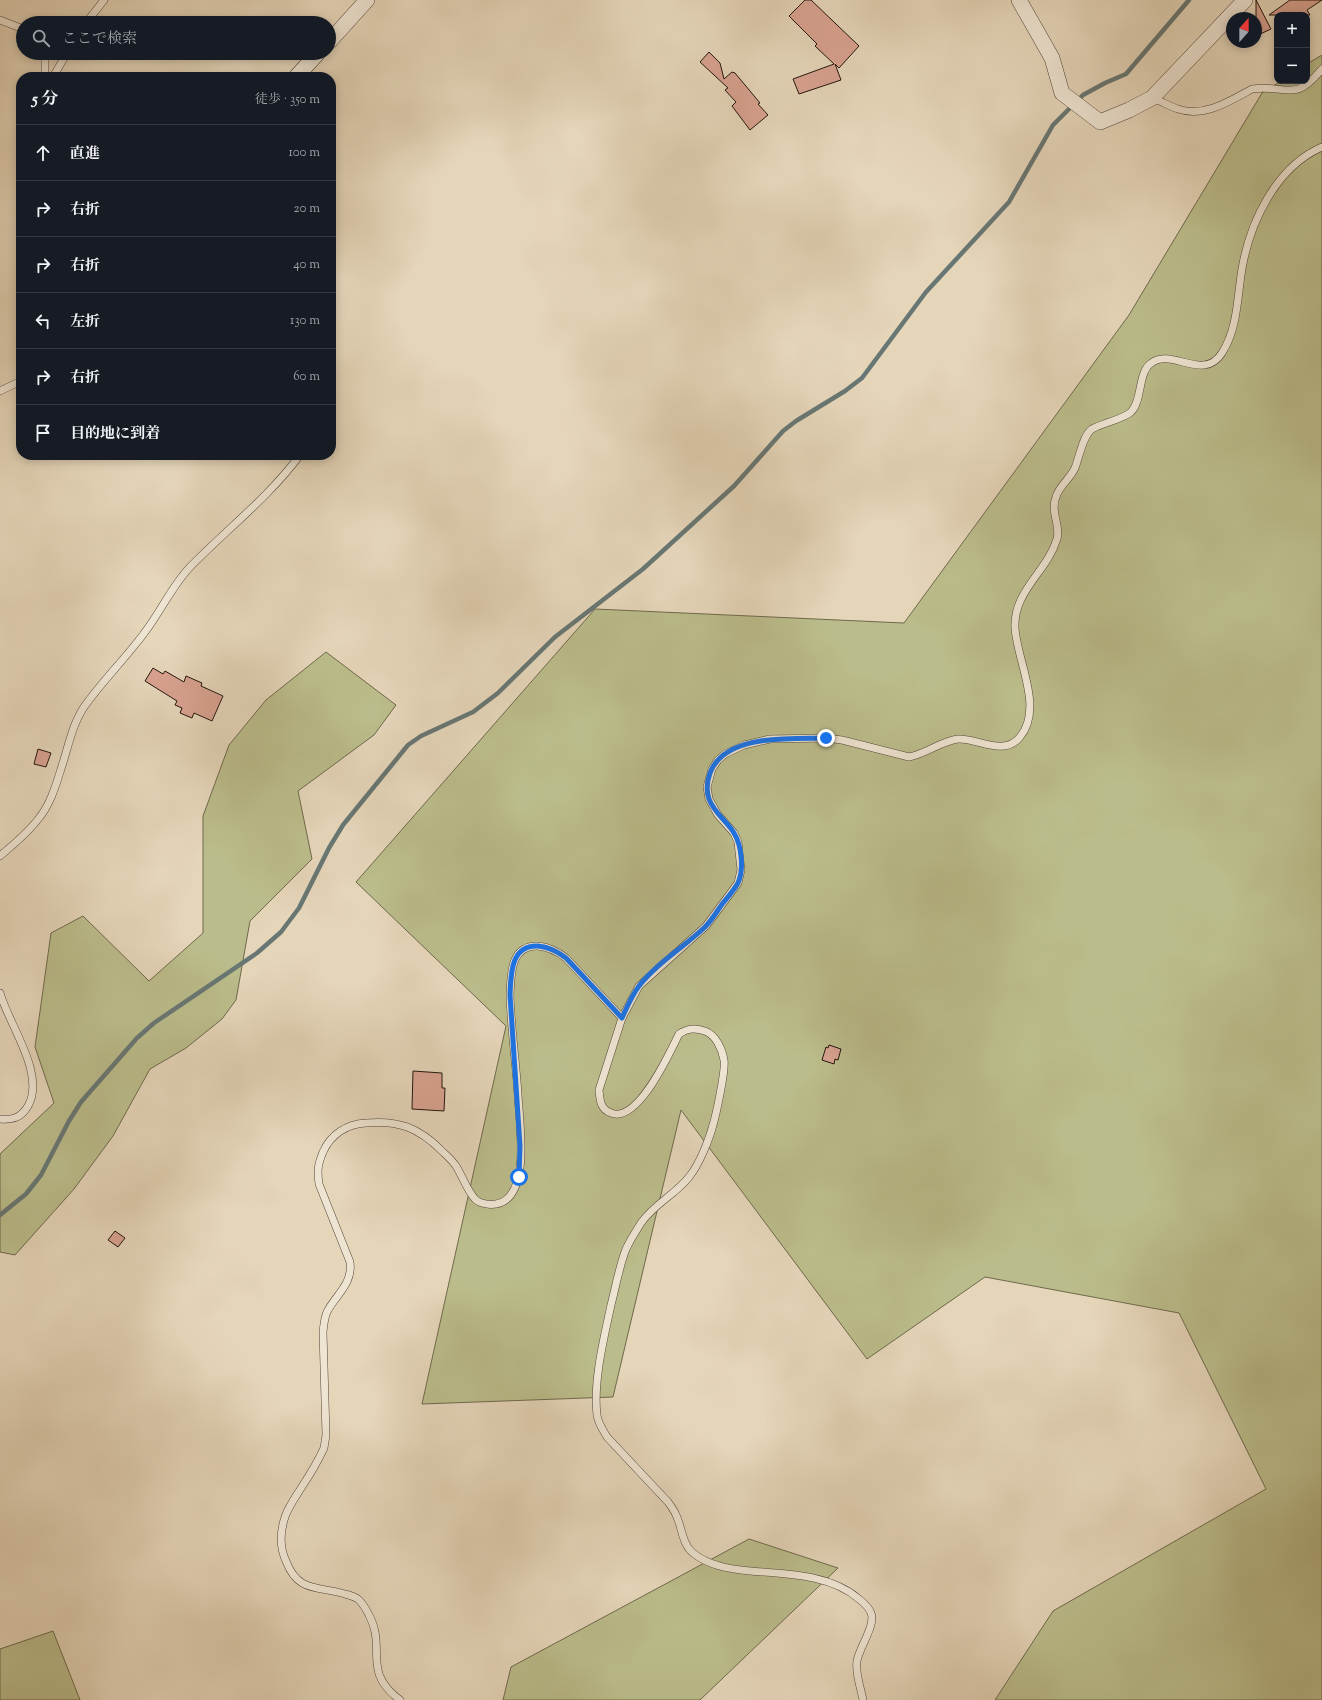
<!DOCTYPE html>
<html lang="ja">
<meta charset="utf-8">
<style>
:root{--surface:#171b24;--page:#242831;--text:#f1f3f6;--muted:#9ea1a6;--line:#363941}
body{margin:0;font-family:"Sorts Mill Goudy","Noto Serif JP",serif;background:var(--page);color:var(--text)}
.controls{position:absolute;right:12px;top:12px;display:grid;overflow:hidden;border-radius:8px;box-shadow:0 2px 10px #0003}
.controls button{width:36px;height:36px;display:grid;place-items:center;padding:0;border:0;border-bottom:1px solid var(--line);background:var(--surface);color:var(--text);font:20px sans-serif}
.compass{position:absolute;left:1226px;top:12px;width:36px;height:36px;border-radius:50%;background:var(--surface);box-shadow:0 2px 10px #0003;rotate:21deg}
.stop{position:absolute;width:12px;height:12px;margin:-9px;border:3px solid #1a73e8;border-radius:50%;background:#fff}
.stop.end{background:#1a73e8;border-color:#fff;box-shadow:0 1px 4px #0008}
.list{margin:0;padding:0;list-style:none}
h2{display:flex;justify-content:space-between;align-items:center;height:52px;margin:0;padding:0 16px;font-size:17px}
h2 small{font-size:13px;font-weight:400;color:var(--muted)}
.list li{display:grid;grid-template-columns:26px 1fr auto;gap:12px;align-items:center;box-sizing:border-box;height:56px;padding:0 16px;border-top:1px solid var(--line)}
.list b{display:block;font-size:15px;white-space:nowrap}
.list em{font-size:13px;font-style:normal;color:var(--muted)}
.icon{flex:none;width:22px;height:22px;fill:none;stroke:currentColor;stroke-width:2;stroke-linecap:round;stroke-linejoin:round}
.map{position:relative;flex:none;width:1322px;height:1700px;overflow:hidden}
.search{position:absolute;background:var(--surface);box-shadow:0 2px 10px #0003;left:16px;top:16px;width:320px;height:44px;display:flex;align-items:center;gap:10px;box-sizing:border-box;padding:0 14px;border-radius:22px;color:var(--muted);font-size:15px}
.panel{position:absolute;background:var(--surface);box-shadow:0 2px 10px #0003;left:16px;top:72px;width:320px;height:388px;border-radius:16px}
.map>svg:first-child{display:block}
.green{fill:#bbbc8b;stroke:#6e694c}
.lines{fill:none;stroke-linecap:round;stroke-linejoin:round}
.stream{stroke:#687773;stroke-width:4.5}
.building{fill:#d8a290;stroke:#22160e}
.service-casing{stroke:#534639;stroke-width:8}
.minor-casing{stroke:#534639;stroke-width:16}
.service{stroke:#eee4d2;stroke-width:7}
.minor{stroke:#eee4d2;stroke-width:15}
.route{stroke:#1a73e8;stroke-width:5}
</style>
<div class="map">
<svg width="1322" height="1700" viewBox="0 0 1322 1700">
<rect width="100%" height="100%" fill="#e5d5b9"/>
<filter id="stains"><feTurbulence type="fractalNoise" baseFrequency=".005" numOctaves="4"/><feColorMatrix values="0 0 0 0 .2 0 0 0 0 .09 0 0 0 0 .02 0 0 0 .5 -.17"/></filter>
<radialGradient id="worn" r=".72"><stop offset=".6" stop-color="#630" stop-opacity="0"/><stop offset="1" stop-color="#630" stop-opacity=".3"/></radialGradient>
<g class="green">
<path d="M1322,55V1700H995L1053,1611L1266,1489L1179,1313L985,1277L867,1359L681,1110L613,1397L422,1404L506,1026L356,882L595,609L904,623L1129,315L1262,93L1281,81H1307V64Z"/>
<path d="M326,652L396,705L374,735L298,791L312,859L250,921L236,1000L222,1019L186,1048L150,1069L113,1136L74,1189L15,1255L0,1252V1154L54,1103L35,1047L51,933L83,916L149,981L203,933V816L229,745L266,700Z"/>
<path d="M749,1539L838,1568L700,1700H503L511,1667Z"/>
<path d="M53,1631L80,1700H0V1649Z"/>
</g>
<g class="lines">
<path class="stream" d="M0,1215L26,1194L41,1175L69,1121L81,1102L137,1038L154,1023L257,953L281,932L299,908L329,848L343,825L408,745L421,736L473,712L498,693L555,637L643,569L734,486L783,431L796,421L845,391L862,378L926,292L1009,202L1053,125L1083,95L1105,83L1126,74L1189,0"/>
</g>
<g class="building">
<path d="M805,0H811L859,46L839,68L835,64L841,80L799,94L793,79L834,64L815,46L817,44L789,16Z"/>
<path d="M1256,0L1271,29L1256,36Z"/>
<path d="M1290,0H1322L1307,10L1310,15H1269Z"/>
<path d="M709,52L720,63L724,79L732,72L735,73L760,103L758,104L768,115L750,130L732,106L736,102L725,90L728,88L700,62Z"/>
<path d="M153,668L163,674L165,671L184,682L186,676L202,683L201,686L223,696L212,721L194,713L192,718L180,713L182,708L175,705L177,701L145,681Z"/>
<path d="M38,749L51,753L46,767L34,764Z"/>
<path d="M829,1045L841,1049L838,1060L835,1059L834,1064L822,1060L826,1047L828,1048Z"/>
<path d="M413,1071L442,1073V1088H445L444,1111L412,1109Z"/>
<path d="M115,1231L125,1238L118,1247L108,1240Z"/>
</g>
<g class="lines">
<defs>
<g id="service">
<path d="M0,20L23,29"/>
<path d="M86,23L104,0"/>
<path d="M43,53L45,58V77"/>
<path d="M53,77L67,53"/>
<path d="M1152,98C1161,101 1169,106 1178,109C1204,118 1230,101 1252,89C1288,84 1293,104 1322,69"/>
<path d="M0,391L21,381"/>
<path d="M0,856C14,844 28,833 39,818C50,805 56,785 61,769C68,748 72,725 84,707C103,680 126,658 145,632C161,611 172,586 190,567C226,530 269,497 300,455"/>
<path d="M0,993C9,1025 46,1074 28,1106C21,1118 13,1120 0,1119"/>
<path d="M400,1700C361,1671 387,1649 369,1615C367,1611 363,1604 359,1600C356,1597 349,1595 345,1594C318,1586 298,1593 286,1561C279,1546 280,1532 285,1517C289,1505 297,1495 303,1485C311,1473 318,1461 324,1448L326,1435L323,1332C324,1325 324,1317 328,1310C337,1294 353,1283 350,1262L319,1184C317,1170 318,1164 323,1152C331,1134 347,1124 366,1123C398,1120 418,1127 442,1151C446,1155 452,1160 456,1166C462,1175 468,1193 476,1200C481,1204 490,1205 496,1204C532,1198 519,1121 518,1095C516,1062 511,1029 510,995C511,975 510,945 538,946C549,947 557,951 566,958L622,1018"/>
<path d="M863,1700C861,1688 855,1674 857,1661C859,1648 876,1625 871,1613C869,1607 864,1603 859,1599C830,1574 786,1574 750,1571C730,1569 709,1566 693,1553C682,1544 682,1527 676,1515C674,1510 671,1506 668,1502L607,1437C603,1430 598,1423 597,1415C593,1381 604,1338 611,1305C616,1286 619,1267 626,1249C630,1240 636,1231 641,1223C654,1204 676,1194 689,1177C699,1165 709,1140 713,1125C716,1115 726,1069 724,1060C722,1049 716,1035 705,1031C695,1028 688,1028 679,1034C670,1052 638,1124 611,1113C600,1109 600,1100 599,1090L622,1018L639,986L706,926L738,883L741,870L738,842L734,833L718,815L709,799L707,787L712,769L718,760L725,754L744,745L770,739L826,738L842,740L909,757C926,754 941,741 958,739C978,738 1004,757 1020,737C1044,708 1017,661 1015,628C1013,591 1047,572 1057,539C1061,526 1050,512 1056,497C1059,486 1070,479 1075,468C1079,458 1083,435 1092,429C1102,423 1124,419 1131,412C1142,402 1138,374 1150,364C1171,346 1203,383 1222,353C1238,328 1237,298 1242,269C1250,222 1276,167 1322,147"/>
</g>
<g id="minor">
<path d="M1019,0L1052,58L1062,93L1100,122L1129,110L1152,98L1245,0"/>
<path d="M329,42L367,0"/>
<path d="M296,77L318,53"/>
</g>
</defs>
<use href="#service" class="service-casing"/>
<use href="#minor" class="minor-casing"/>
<use href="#service" class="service"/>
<use href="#minor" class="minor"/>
</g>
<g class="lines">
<path class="route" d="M519,1177L520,1146L510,995C511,975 510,945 538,946C549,947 557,951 566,958L622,1018C627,1007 632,995 639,986C657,963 684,947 705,927C712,920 717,911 723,903C728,897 734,890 738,883C744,870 742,846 734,833C727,821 714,813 709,799C706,790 707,781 710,773C725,733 792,739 826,738"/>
</g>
<rect width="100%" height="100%" filter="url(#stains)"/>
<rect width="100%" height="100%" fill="url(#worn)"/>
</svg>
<div class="controls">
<button>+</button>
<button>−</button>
</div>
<svg class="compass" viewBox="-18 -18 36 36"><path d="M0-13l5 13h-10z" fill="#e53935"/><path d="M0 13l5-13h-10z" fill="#9ea1a6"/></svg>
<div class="stop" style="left:519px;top:1177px"></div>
<div class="stop end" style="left:826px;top:738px"></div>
<div class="search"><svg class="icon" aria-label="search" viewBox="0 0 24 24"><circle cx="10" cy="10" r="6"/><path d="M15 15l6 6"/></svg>ここで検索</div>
<section class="panel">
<h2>5 分<small>徒歩 · 350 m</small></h2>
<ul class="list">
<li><svg class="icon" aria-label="ahead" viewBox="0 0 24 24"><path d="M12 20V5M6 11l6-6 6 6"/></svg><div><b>直進</b></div><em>100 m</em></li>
<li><svg class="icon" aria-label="right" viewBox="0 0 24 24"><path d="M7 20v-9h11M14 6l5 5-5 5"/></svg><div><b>右折</b></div><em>20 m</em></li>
<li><svg class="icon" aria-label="right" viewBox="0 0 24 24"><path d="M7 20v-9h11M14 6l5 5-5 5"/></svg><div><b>右折</b></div><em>40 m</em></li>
<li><svg class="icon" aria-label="left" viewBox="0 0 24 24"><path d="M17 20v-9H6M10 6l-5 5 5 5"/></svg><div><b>左折</b></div><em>130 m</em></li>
<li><svg class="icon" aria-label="right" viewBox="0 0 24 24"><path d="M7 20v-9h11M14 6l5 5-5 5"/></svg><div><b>右折</b></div><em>60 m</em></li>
<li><svg class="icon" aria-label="arrive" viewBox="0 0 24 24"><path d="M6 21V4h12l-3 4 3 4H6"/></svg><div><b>目的地に到着</b></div></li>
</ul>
</section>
</div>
